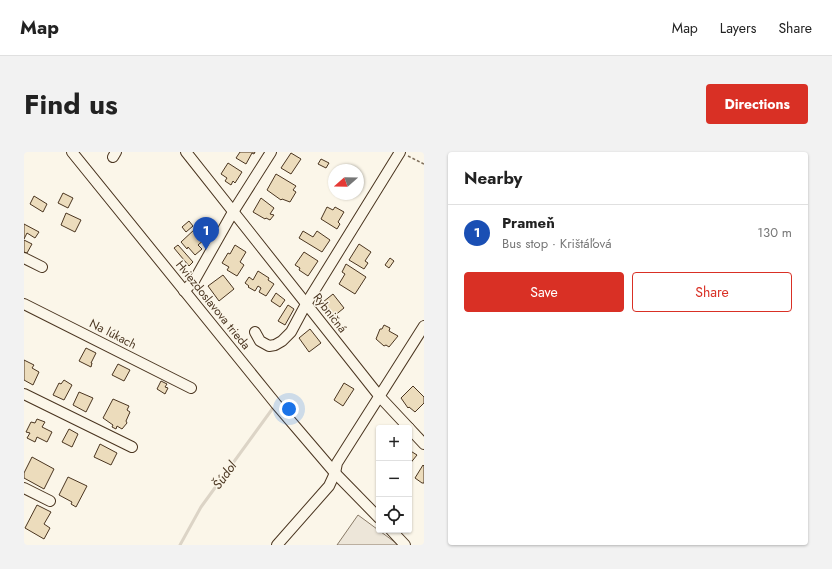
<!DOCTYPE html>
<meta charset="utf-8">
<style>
:root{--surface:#fff;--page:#f2f2f2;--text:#222;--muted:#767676;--line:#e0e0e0;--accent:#d93025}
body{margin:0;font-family:Jost,sans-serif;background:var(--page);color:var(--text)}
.controls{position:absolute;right:12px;bottom:12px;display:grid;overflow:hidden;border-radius:4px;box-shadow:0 1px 3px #0004}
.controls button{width:36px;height:36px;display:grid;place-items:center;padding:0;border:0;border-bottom:1px solid var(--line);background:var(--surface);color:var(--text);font:20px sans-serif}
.compass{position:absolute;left:304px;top:12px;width:36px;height:36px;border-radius:50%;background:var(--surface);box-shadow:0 1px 3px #0004;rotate:250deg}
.you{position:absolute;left:265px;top:257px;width:14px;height:14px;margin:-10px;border:3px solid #fff;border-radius:50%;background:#1a73e8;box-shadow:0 0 0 6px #1a73e833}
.badge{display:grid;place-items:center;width:26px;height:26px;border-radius:50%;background:var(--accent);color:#fff;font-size:13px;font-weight:700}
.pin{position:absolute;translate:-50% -33px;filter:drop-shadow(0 1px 2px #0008)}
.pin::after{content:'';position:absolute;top:21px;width:14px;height:12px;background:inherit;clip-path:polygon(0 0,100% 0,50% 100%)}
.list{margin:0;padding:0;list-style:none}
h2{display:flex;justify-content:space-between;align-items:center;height:52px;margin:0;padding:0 16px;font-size:17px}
h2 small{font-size:13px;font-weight:400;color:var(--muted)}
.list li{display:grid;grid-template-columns:26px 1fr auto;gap:12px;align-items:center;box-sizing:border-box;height:56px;padding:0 16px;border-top:1px solid var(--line)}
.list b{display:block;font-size:15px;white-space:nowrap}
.list p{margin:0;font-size:13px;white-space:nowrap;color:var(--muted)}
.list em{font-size:13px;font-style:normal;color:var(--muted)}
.actions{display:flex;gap:8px;padding:12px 16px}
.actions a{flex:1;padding:9px 0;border:1px solid var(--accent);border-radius:4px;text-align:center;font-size:14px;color:var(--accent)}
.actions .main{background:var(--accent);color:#fff}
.icon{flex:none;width:22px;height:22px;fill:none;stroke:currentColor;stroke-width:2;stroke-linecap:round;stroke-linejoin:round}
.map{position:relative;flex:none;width:400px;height:393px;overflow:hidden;border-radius:4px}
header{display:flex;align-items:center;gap:24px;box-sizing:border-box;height:56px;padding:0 20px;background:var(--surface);border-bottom:1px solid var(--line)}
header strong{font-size:19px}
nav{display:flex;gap:22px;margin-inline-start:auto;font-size:14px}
.intro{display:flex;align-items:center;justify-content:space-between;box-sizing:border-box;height:96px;padding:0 24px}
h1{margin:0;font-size:28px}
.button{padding:10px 18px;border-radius:4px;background:var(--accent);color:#fff;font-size:14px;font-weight:700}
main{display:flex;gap:24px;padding:0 24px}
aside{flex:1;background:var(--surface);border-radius:4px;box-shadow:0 1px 3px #0004}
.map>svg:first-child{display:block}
.green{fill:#ede6d9;stroke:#887966}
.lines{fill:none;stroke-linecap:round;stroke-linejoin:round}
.stream{stroke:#dcd4c6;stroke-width:3}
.building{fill:#ecdcbc;stroke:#4a3520}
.minor-casing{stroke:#4a3520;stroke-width:12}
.path{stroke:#7f6f5c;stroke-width:1.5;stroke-dasharray:3 2;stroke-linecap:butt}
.minor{stroke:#fbf6e9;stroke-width:10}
.labels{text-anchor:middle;stroke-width:3;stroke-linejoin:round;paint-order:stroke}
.street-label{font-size:12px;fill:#4a3520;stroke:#fbf6e9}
.water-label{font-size:13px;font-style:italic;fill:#4a3520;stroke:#fbf6e9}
</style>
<header>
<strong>Map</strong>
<nav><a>Map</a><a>Layers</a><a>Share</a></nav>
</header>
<div class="intro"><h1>Find us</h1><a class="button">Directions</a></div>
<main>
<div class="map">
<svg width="400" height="393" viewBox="0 0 400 393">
<rect width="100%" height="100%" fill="#fbf6e9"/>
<path class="green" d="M334,363L372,391L374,393H313Z"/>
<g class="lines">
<path class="stream" d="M156,393L177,355L249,256"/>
</g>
<g class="building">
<path d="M216,0H231L230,2L228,1L222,12L212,6Z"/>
<path d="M267,1L277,7L267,22L257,16Z"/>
<path d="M297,7L305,11L302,16L294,12Z"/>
<path d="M204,11L218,20L211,31L209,29L207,33L201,29L203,26L197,22Z"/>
<path d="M252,22L272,34L269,38L272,40L266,50L258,47L257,48L243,38Z"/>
<path d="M39,41L49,46L44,56L34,51Z"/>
<path d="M10,44L23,52L19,60L6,52Z"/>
<path d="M237,46L250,56L246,62L250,63L246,68L242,66L241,67L229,60Z"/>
<path d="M303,55L309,58L311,55L320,60L314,70L316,72L313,77L297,67Z"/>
<path d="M42,61L57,68L51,80L37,73Z"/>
<path d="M165,69L169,74L162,80L158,75Z"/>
<path d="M0,72L15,80L11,86L3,81L0,87Z"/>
<path d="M171,77L181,87L174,93L178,97L171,103L164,95L163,97L157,90Z"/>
<path d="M279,79L289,85L293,79L306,88L298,100L275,86Z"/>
<path d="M0,88L8,92L3,101L0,100Z"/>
<path d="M335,92L347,100L341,109L344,111L340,117L325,108Z"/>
<path d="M154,93L169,110L165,114L150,96Z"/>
<path d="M211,93L222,100L216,110L220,113L213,124L203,118L205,115L198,111L204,101L206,102Z"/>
<path d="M280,100L294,109L284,124L275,118L276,116L271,113Z"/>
<path d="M366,106L370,109L365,116L361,113Z"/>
<path d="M322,112L342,125L331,142L315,132L321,122L318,120Z"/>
<path d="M234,119L245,126L244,128L250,132L242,144L235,140L237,136L234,134L231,139L224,135L225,134L221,131L225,125L229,128Z"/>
<path d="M199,123L210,137L195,149L184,134Z"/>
<path d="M252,141L261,148L256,155L247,149Z"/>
<path d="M309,142L320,156L310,164L299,150Z"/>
<path d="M264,153L270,157L261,173L254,169Z"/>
<path d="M360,173L366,176L365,179L374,184L365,195L362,193L360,194L352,187L356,177H358Z"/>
<path d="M286,177L297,191L285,200L275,186Z"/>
<path d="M62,196L72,201L67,211H68L67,215L55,209Z"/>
<path d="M0,208L10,213L8,216L15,220L9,233L0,228Z"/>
<path d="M94,212L106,218L100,229L88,223Z"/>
<path d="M40,228L48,233L40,248L29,243L35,231L37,232Z"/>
<path d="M137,229L143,232L141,235L144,236L141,242L133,237Z"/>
<path d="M320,231L330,237L319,254L310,248Z"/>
<path d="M389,234L400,245V251L391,260L385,255L384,256L377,246Z"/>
<path d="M55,240L69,246L62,260L49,253Z"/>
<path d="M89,247L105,254L103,258L106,260L102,269L103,271L98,277L93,274L92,277L88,275L89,273L79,266Z"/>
<path d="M13,267L21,270L18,275L28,280L23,290L13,285L11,290L3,286L6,281L2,280L7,270L11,271Z"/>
<path d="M45,277L54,282L48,295L38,290Z"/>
<path d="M76,292L93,301L87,313L70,305Z"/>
<path d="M385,298L393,303L385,313Z"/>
<path d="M8,305L30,317L20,337L0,326V321Z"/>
<path d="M399,313L400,314V331H398L391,326Z"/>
<path d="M44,325L63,334L52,355L47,352L48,350L35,343Z"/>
<path d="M13,353L27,360L20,372L26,376L20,387L1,376Z"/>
</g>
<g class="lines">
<defs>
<g id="minor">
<path d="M48,0L252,252L311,321L355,366"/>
<path d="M162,0L356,245L385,276"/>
<path d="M89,5L92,0"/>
<path d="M0,106L18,115"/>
<path d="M160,139L170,129L209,60L247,0"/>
<path d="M0,152L167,236"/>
<path d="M231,180L236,189L245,194L251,193L258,189L267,180L282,152L376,0"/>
<path d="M0,242L108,295"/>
<path d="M385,276L400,292"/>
<path d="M0,336L26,349"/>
<path d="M367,378L381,393"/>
<path d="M253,393L305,334L311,321L313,311L400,174"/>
</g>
</defs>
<use href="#minor" class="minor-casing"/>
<path class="path" d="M384,4L400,12"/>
<use href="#minor" class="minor"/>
</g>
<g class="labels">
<g class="street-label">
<text transform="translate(189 153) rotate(51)" y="4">Hviezdoslavova trieda</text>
<text transform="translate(306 161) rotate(52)" y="4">Rybničná</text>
<text transform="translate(89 182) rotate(27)" y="4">Na lúkach</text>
</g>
<g class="water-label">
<text transform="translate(200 323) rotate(-54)" y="5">Šúdol</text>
</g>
</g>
</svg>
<div class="controls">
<button>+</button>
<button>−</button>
<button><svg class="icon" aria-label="locate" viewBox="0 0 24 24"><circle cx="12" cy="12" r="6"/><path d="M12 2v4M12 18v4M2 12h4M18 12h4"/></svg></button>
</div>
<svg class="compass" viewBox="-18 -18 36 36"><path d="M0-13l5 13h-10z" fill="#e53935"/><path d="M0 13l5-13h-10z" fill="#767676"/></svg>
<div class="you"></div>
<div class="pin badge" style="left:182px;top:98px;background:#1a4fb4">1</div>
</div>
<aside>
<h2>Nearby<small></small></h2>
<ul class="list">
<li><span class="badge" style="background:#1a4fb4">1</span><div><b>Prameň</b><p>Bus stop · Krištáľová</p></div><em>130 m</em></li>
</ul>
<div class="actions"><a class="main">Save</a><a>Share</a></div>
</aside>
</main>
